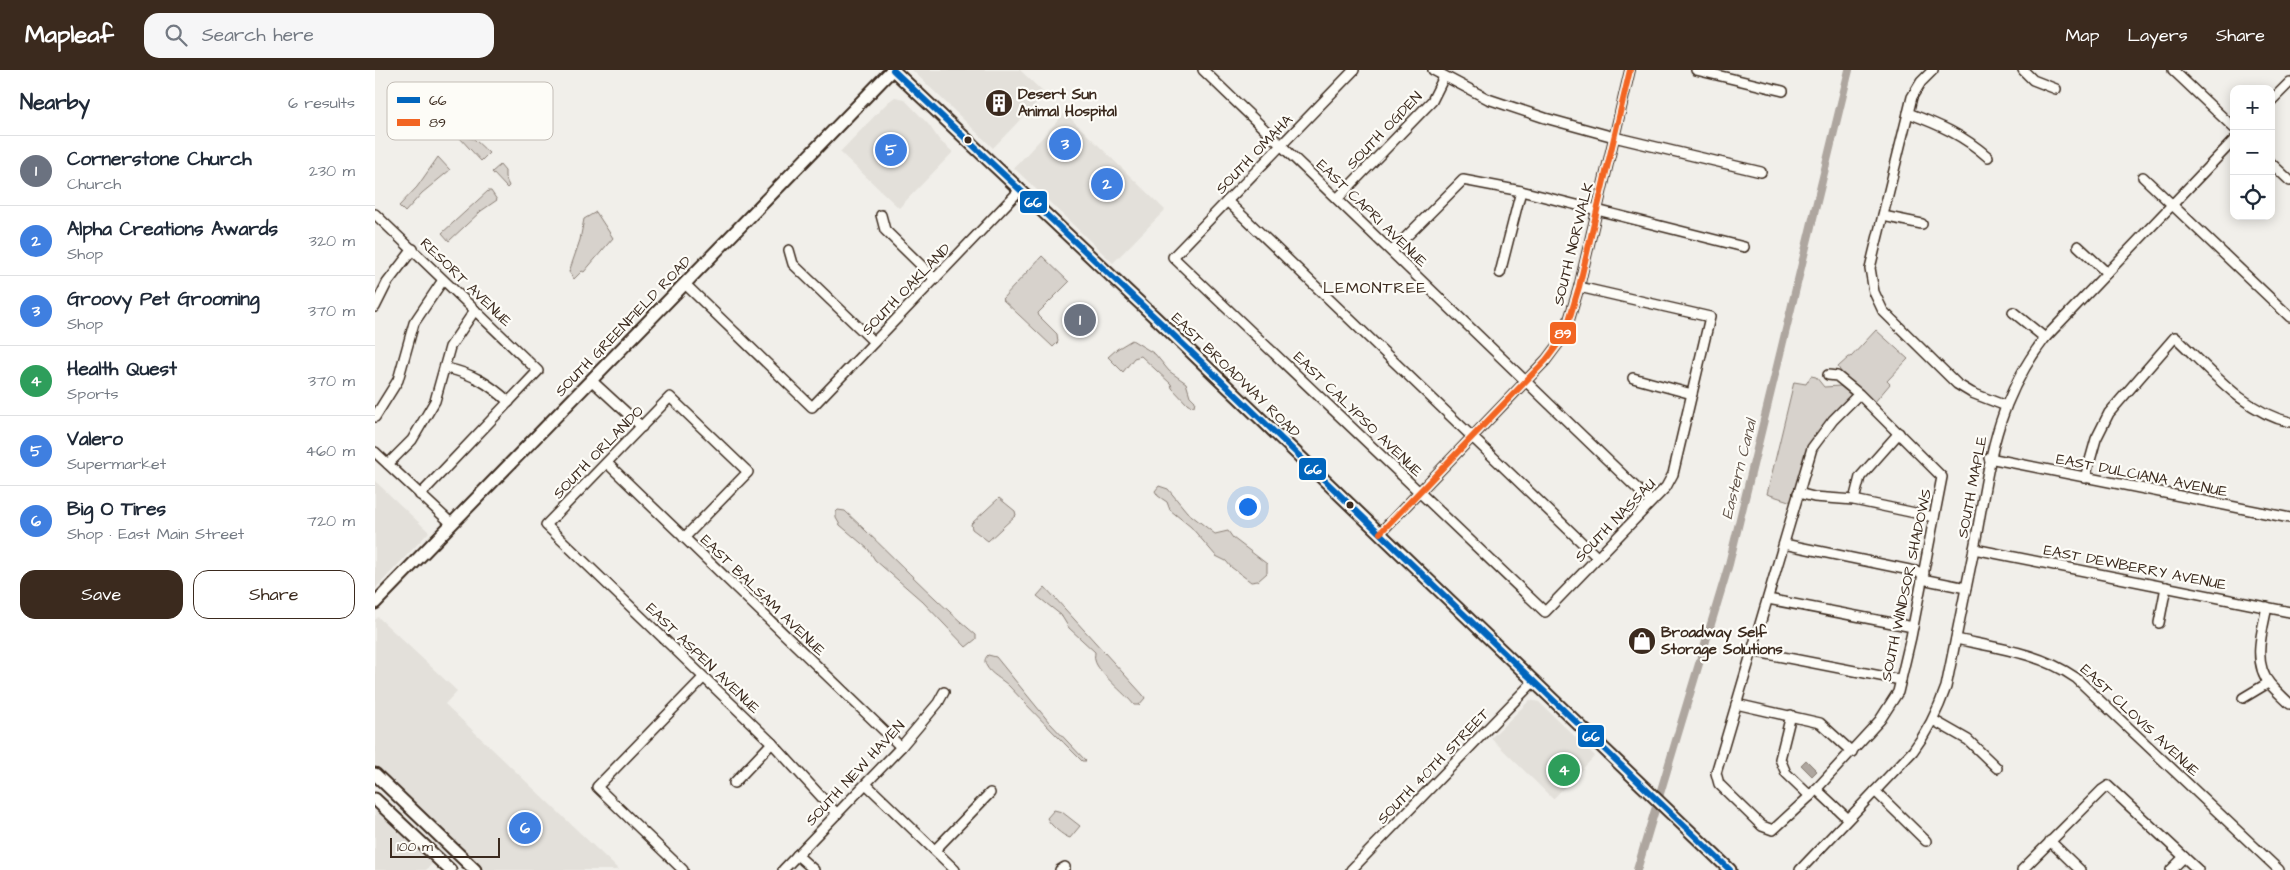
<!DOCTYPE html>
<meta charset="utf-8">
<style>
:root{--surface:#fff;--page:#f6f6f7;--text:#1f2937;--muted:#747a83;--line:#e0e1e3;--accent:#3b2a1e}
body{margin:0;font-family:"Architects Daughter",sans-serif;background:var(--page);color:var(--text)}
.controls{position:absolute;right:15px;top:15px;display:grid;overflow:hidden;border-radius:10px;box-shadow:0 2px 12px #0003}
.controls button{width:45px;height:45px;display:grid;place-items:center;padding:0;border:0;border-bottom:1px solid var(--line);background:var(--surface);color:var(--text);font:25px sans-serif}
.scale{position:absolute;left:15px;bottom:12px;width:110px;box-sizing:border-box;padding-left:5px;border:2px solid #3b2a1e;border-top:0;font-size:14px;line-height:18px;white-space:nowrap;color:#3b2a1e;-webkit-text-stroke:4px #fdfcf7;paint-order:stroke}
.you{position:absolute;left:872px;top:436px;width:18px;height:18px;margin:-12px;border:4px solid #fff;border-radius:50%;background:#1a73e8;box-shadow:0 0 0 8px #1a73e833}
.badge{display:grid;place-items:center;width:32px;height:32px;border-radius:50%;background:var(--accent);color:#fff;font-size:16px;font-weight:700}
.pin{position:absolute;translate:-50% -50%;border:2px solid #fff;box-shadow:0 1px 5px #0006}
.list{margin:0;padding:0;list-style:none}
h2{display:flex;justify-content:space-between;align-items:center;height:65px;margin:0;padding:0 20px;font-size:21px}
h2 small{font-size:16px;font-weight:400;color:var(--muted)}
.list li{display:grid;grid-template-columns:32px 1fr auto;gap:15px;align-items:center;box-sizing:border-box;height:70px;padding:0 20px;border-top:1px solid var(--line)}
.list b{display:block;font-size:19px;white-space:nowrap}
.list p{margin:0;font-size:16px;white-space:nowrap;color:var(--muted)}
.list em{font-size:16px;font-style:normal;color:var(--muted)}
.actions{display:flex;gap:10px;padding:15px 20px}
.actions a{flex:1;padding:11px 0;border:1px solid var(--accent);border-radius:15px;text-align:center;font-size:18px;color:var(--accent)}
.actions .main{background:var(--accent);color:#fff}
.icon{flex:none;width:28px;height:28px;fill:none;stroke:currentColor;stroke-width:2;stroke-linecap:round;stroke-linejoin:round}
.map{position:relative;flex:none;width:1915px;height:800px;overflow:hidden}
header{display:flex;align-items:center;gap:30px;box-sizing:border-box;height:70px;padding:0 25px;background:var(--accent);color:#fff}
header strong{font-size:24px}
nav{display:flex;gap:28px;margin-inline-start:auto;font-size:18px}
.search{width:350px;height:45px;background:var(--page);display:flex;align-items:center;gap:12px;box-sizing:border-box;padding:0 18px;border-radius:15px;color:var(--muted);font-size:19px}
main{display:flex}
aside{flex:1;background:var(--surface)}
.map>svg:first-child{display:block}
.built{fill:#e3e0da}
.green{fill:#d7d2cc;stroke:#897e75}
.water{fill:#aea69f;stroke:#80746b}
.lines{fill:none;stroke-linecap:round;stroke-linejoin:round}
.canal{stroke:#aea69f;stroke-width:8}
.minor-casing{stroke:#3b2a1e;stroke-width:12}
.major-casing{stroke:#3b2a1e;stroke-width:15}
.minor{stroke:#fdfcf7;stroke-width:9}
.major{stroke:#fdfcf7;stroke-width:11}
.bus-1-casing{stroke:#fdfcf7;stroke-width:10}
.bus-2-casing{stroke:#fdfcf7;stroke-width:10}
.bus-1{stroke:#0065bd;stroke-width:6}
.bus-2{stroke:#f26522;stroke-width:6}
.bus-dot{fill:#3b2a1e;stroke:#fdfcf7;stroke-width:2}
.labels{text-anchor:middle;stroke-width:4.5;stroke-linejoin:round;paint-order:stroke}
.poi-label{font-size:15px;font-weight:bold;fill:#3b2a1e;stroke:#fdfcf7;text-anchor:start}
.street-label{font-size:15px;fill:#3b2a1e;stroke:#fdfcf7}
.neighbourhood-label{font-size:16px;letter-spacing:1px;fill:#3b2a1e;stroke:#fdfcf7}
.water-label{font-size:16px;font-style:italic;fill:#63554b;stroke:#fdfcf7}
.key{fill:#fdfcf7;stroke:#c3bdb6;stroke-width:1}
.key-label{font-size:14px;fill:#3b2a1e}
.line-badge{stroke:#fdfcf7;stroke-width:2}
.badge-label{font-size:14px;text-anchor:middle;font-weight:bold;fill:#fff}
</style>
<header>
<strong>Mapleaf</strong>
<div class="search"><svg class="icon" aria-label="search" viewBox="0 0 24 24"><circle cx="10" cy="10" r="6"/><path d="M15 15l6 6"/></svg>Search here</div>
<nav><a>Map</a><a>Layers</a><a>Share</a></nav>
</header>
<main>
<aside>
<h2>Nearby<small>6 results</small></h2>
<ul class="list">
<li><span class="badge" style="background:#6b7280">1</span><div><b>Cornerstone Church</b><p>Church</p></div><em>230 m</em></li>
<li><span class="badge" style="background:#3f7fe0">2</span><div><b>Alpha Creations Awards</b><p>Shop</p></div><em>320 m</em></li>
<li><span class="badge" style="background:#3f7fe0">3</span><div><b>Groovy Pet Grooming</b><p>Shop</p></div><em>370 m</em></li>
<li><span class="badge" style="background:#2e9e5b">4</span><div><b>Health Quest</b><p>Sports</p></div><em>370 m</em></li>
<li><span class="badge" style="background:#3f7fe0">5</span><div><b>Valero</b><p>Supermarket</p></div><em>460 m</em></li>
<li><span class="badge" style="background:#3f7fe0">6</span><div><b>Big O Tires</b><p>Shop · East Main Street</p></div><em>720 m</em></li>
</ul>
<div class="actions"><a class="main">Save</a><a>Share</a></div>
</aside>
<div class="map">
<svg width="1915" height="800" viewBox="0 0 1915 800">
<rect width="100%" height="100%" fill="#f1efea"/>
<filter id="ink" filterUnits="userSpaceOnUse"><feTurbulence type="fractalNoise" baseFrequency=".02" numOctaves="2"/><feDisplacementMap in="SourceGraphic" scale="10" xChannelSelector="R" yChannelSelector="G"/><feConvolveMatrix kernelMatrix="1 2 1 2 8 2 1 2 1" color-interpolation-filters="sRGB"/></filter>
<g filter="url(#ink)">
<g class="built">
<path d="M537,0H645L670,24L618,78Z"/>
<path d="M520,27L529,29L554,55L565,71L578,82L524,138L465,82L513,32Z"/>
<path d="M690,43L790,140L738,193L639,98Z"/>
<path d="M0,411L54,462L0,519Z"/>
<path d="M3,547L82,621L70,634L244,800H109L0,695V550Z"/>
<path d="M1155,630L1164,632L1220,686L1178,729L1116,668Z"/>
<path d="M0,740L57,794L51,800H0Z"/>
</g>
<g class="green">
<path d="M85,66L99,69L114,83L106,91L84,67Z"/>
<path d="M63,87L75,100L47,123L30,142L24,136L42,117Z"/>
<path d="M125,95L130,101V107L134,116L132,118L117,102Z"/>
<path d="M113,121H116L122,130L106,141L74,171L67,163Z"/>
<path d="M221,142L238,168L209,202L207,201L199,209L194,202L205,170L209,149Z"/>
<path d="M667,186L694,212L663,243L664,246L682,264L683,272L678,277L627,229Z"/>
<path d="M1501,260L1533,289L1512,311L1515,314L1499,333L1466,302L1463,297L1474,287H1476Z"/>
<path d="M757,270L780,284L794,301L811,313L815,326L820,331L819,336L813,335L797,318L796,314L766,286L759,288L748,302L733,287L742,279Z"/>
<path d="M1436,306L1441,307L1449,317L1465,316L1477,326L1441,364L1431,382L1417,432L1392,424L1419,312L1431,314Z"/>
<path d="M784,416L793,419L812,442L840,464L853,461L858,468L892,494V503L883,511L876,512L856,497L851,491L841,486L816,457L795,440L792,432L783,426L780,421Z"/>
<path d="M624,428L640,441L641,445L613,471L597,459L596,454Z"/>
<path d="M463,440L470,441C514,482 555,526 601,565V569L591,577L547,531L500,490L493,479L465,455L461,448V442Z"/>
<path d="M670,517L768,625L770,628L764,635H759C751,624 722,602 720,590C719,588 720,585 720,582L694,558L686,545L662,526Z"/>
<path d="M613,585L621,587L674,652L711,691H707C682,666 658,642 634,616C627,609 615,604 611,595C609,591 610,588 613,585Z"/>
<path d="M679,740L687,742L705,756L695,768C688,766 675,755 672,748Z"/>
</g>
<path class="water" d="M1431,690L1442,701L1437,706L1426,695Z"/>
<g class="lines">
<path class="canal" d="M1262,800L1354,494L1474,0"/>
<defs>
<g id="minor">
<path d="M828,0L1276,432"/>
<path d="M979,0L798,187L1170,542L1291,417L1298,404L1335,247L1204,217"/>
<path d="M1058,0L1113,29L1170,48L1239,67L1386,102"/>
<path d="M1321,0L1408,21"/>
<path d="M1558,0L1546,12L1537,27L1495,198L1499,222L1508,241L1582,314L1597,323L1631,336"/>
<path d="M1648,0L1658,10L1681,19"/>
<path d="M1798,0L1859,58"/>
<path d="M1896,31L1915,12"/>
<path d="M1533,43C1565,55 1588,65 1613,87"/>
<path d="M1896,93L1915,111"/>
<path d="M1768,107L1915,247"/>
<path d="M962,129L1057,31L1069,7"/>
<path d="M852,131L1222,487"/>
<path d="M0,144L163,301L45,425"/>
<path d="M506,145L510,160L560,209"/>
<path d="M1508,146L1547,154"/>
<path d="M1703,176L1732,203"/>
<path d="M414,180L418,194L499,272"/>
<path d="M1017,181L1088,110L1146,121L1369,177"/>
<path d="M1125,203L1146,121"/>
<path d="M310,214L437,337L645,120"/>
<path d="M0,237L12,213L38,179"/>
<path d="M1638,242L1670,268"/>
<path d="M71,298C98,304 113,313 134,332"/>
<path d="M1453,305L1462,306L1484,324L1567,407L1536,567L1523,622L1505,650L1435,726L1398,760L1387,756L1344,714L1341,703L1437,378L1458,350L1484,324"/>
<path d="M1258,308L1317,324"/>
<path d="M216,310L267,357"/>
<path d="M0,347L23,310L39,253L68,210"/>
<path d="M0,382L77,454"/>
<path d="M1614,388L1915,448"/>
<path d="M232,393L526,677"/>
<path d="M13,394L37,370L60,331L75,277L100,240"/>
<path d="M1710,408L1721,369L1734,343L1800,267C1834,298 1868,342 1915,352"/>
<path d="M1423,423L1439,427L1479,430L1559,447"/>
<path d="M1479,430L1485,407L1524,363"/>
<path d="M1005,463L1171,290L1183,274L1194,250L1204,217L1255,0"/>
<path d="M309,468L373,402L295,327L171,455L397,673L462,744"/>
<path d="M1409,474L1549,503"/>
<path d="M1599,479L1915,542"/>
<path d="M1547,509L1591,518"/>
<path d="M1393,529L1538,557"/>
<path d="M1892,537C1887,561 1877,593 1895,614C1901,621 1908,627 1915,634"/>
<path d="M1784,553L1791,517"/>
<path d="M1581,569C1623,578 1665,583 1701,608L1904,800"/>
<path d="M1377,581L1526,610"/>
<path d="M1868,628L1893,613"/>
<path d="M1361,634L1445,653L1477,682"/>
<path d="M1416,645L1405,689L1411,703L1435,726"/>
<path d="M1558,650L1593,670L1622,698"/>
<path d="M359,713L397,673"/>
<path d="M491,714L580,800"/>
<path d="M1441,719L1473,749"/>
<path d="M1500,721L1551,771"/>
<path d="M1675,771L1705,800"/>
<path d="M560,780L615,723"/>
<path d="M422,785L439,800"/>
<path d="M308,800L222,717L328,608"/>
<path d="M408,800L526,677L563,633L569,622"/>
<path d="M685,800L690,797"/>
<path d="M976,800L1159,611"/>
<path d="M1425,800L1538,681C1553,661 1563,640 1571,617C1580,571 1590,525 1599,479C1614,399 1618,335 1670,268L1859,70"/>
<path d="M1647,800L1727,720L1733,716L1823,800"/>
<path d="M1796,800L1809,787"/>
</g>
<g id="major">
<path d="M518,0L786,253L1355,800"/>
<path d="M0,533L517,0"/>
<path d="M0,704L100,800"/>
<path d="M0,729L75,800"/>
</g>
</defs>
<use href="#minor" class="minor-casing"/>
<use href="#major" class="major-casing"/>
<use href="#minor" class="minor"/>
<use href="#major" class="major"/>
<defs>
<path id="bus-1" d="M518,0L786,253L1355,800"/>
<path id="bus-2" d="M1005,463L1171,290L1183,274L1194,250L1204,217L1255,0"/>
</defs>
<use href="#bus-1" class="bus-1-casing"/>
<use href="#bus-2" class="bus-2-casing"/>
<use href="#bus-1" class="bus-1"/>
<use href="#bus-2" class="bus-2"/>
</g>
</g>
<defs>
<symbol id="building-disc" viewBox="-11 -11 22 22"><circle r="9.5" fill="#3b2a1e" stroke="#fdfcf7"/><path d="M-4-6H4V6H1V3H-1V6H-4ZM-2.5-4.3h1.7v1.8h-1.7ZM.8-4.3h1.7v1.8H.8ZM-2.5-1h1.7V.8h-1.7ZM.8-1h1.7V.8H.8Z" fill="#fff"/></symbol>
<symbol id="shop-disc" viewBox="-11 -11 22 22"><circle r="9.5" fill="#3b2a1e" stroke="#fdfcf7"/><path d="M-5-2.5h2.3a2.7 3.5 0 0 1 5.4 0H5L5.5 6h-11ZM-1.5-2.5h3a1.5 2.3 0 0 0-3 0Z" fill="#fff"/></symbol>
</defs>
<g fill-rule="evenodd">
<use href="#building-disc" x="608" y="17" width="32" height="32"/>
<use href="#shop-disc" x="1251" y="555" width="32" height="32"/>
</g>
<g class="bus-dot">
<circle cx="593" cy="70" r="4.5"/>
<circle cx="975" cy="435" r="4.5"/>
</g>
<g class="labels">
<g class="poi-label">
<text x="643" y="29">Desert Sun<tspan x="643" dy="17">Animal Hospital</tspan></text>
<text x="1286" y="567">Broadway Self<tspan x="1286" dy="17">Storage Solutions</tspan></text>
</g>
<g class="street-label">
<text transform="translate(1009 60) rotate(-46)" y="5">SOUTH OGDEN</text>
<text transform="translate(879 84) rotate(-46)" y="5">SOUTH OMAHA</text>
<text transform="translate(997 143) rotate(44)" y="5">EAST CAPRI AVENUE</text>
<text transform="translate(1198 174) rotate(-76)" y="5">SOUTH NORWALK</text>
<text transform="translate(91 212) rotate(44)" y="5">RESORT AVENUE</text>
<text transform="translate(531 219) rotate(-46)" y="5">SOUTH OAKLAND</text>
<text transform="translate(248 256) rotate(-46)" y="5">SOUTH GREENFIELD ROAD</text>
<text transform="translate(861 305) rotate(44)" y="5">EAST BROADWAY ROAD</text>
<text transform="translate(983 344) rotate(44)" y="5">EAST CALYPSO AVENUE</text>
<text transform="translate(223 382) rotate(-46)" y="5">SOUTH ORLANDO</text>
<text transform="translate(1767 405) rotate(11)" y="5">EAST DULCIANA AVENUE</text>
<text transform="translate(1597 417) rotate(-79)" y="5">SOUTH MAPLE</text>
<text transform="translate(1240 450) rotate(-46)" y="5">SOUTH NASSAU</text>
<text transform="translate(1760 497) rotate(11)" y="5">EAST DEWBERRY AVENUE</text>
<text transform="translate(1531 515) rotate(-78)" y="5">SOUTH WINDSOR SHADOWS</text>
<text transform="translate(388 525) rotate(44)" y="5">EAST BALSAM AVENUE</text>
<text transform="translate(328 588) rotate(44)" y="5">EAST ASPEN AVENUE</text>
<text transform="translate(1765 650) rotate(43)" y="5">EAST CLOVIS AVENUE</text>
<text transform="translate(1058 696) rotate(-46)" y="5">SOUTH 40TH STREET</text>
<text transform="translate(480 703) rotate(-47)" y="5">SOUTH NEW HAVEN</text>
</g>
<g class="neighbourhood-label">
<text x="1000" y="223">LEMONTREE</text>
</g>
<g class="water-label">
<text transform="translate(1363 399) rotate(-76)" y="6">Eastern Canal</text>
</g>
</g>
<rect x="12" y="12" width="166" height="58" rx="8" class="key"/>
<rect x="22" y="27" width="23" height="6" fill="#0065bd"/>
<rect x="22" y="49" width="23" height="7" fill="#f26522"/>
<g class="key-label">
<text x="54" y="35">66</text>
<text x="54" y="57">89</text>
</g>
<g class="line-badge">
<rect x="644" y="120" width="29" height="24" rx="5" fill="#0065bd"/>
<rect x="1174" y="251" width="28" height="24" rx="5" fill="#f26522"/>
<rect x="923" y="387" width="29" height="24" rx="5" fill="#0065bd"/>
<rect x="1202" y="654" width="28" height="24" rx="5" fill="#0065bd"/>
</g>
<g class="badge-label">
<text x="658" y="137">66</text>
<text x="1188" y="268">89</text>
<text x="938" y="404">66</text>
<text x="1216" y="671">66</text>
</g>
</svg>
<div class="controls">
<button>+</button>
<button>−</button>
<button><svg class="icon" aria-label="locate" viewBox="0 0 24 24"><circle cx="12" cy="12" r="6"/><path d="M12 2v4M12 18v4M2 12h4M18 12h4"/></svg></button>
</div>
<div class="scale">100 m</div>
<div class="you"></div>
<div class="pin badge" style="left:705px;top:250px;background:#6b7280">1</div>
<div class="pin badge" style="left:732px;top:114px;background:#3f7fe0">2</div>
<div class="pin badge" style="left:690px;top:74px;background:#3f7fe0">3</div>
<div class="pin badge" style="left:1189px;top:700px;background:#2e9e5b">4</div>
<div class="pin badge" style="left:516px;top:80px;background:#3f7fe0">5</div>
<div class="pin badge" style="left:150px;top:758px;background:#3f7fe0">6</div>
</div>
</main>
